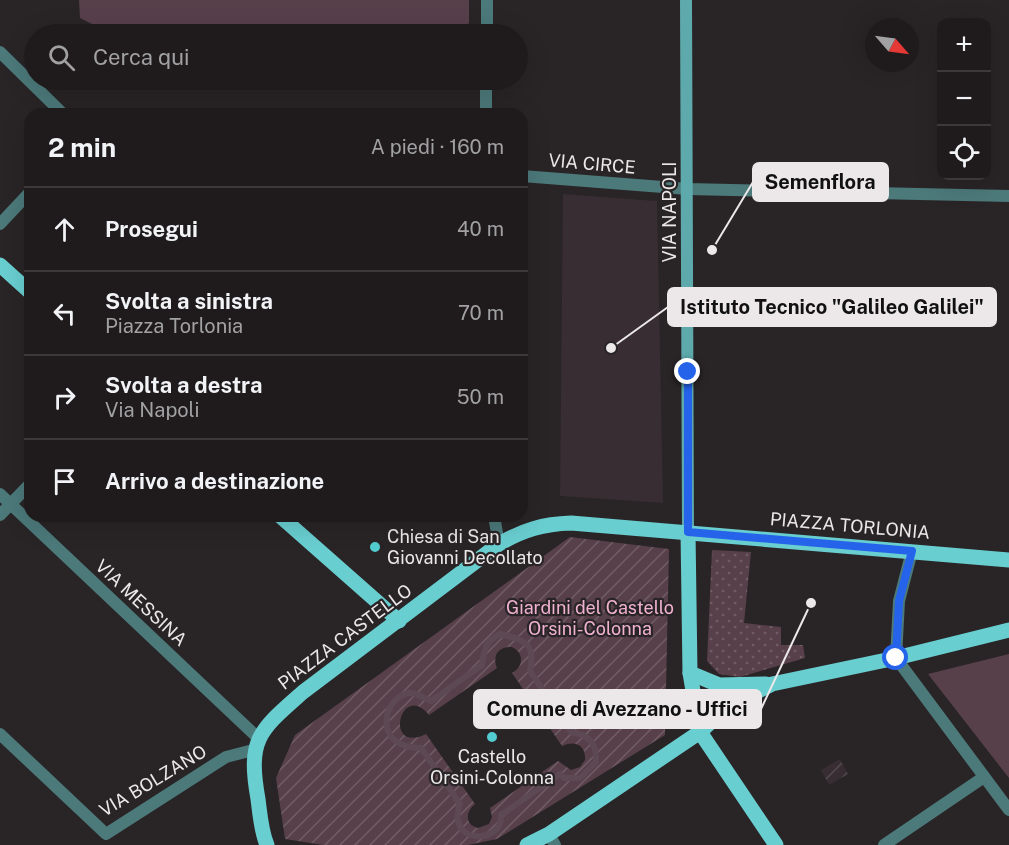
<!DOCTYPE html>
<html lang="it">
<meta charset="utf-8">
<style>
:root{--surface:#1f1b1c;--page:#272425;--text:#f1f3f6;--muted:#a1a1a3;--line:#3c393b}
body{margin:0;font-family:"Public Sans",sans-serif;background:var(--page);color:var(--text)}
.controls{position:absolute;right:18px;top:18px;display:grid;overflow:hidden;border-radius:12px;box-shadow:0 6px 24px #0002}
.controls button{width:54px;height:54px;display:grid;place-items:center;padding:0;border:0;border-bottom:2px solid var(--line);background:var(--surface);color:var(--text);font:30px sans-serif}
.compass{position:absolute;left:865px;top:18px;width:54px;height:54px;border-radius:50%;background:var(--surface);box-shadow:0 6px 24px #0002;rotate:118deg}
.stop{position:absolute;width:18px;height:18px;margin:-14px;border:4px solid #2563eb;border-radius:50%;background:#fff}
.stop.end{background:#2563eb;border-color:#fff;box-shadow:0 2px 6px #0008}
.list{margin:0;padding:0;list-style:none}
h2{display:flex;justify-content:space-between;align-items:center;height:78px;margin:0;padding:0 24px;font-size:26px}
h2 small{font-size:20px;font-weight:400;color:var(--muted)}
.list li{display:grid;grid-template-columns:39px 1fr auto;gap:18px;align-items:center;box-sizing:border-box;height:84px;padding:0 24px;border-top:2px solid var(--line)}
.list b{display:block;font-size:22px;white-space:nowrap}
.list p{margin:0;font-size:20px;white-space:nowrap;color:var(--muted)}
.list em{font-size:20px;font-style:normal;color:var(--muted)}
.icon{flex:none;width:33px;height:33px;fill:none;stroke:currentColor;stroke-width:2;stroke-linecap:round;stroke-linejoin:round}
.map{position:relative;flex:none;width:1009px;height:845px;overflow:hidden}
.search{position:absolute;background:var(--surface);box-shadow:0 6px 24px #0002;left:24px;top:24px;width:504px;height:66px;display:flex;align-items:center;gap:15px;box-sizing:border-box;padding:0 21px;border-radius:33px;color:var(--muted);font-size:22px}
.panel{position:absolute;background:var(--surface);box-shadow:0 6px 24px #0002;left:24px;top:108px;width:504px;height:414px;border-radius:18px}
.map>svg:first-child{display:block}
.built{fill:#372d32}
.industrial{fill:url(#industrial-furrows)}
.grass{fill:url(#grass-dots)}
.park{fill:#58404b}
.garden{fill:url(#garden-furrows);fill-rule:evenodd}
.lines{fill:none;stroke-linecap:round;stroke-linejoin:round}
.stream{stroke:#5c4954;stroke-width:6}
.street{stroke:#4c797a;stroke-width:12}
.secondary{stroke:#5da9ab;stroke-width:12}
.primary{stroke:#69ced0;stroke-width:15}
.route{stroke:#2563eb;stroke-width:8}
.poi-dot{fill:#52ccd0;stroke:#292426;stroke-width:2}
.labels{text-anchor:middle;stroke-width:4.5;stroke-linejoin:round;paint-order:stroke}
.street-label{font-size:18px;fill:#ece8ea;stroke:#292426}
.poi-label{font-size:18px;fill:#ece8ea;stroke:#292426;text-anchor:start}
.park-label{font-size:18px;fill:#f0b2d0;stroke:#292426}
.leader{fill:none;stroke:#ece8ea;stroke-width:2}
.callout-dot{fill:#ece8ea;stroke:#292426;stroke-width:2}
.callout{fill:#ece8ea;stroke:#ece8ea;stroke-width:2}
.callout-label{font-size:20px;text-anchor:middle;font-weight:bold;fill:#111}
</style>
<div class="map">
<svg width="1009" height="845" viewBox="0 0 1009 845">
<defs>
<pattern id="industrial-furrows" width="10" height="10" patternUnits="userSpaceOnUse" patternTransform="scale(1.5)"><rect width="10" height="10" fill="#372d32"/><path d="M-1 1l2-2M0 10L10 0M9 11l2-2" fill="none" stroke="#544b50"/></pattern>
<pattern id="grass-dots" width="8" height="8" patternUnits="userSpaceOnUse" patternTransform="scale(1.5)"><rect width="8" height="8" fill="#58404b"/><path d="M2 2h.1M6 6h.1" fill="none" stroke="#705c65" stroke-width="1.8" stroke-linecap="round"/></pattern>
<pattern id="garden-furrows" width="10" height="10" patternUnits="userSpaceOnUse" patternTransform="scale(1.5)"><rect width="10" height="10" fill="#58404b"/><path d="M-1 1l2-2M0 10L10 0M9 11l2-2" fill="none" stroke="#705c65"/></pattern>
</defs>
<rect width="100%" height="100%" fill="#292426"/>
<path class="built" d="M563,194L657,201L663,503L560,496Z"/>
<path class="industrial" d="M840,759L848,774L829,785L821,770Z"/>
<path class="grass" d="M712,550L751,552L744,623L781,627V645H803L805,658L740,677L719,674L707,661Z"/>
<g class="park">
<path d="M79,0H469V23L459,34H112L80,18Z"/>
<path d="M1009,654V778L928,674Z"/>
</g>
<path class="garden" d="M570,537L669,549L665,735L497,839L468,845H323L285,839L276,778L295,735ZM512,647C524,653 524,666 512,673L562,746C575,740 586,745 585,760L580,767L571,770L558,761L490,808L492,817L489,824L478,828C465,825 465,812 475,804L426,734C383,755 400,680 429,715L497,668C492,656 498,646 512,647Z"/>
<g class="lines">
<path class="stream" d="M500,634C525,639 536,644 530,671L571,732C589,735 597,743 596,762L580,778H564L560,774L501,815C503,845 445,845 460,804L421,748C373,749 381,698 409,693C416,692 424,698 431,701L482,665C484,649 486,641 500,634Z"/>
<g class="street">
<path d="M487,34V0"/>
<path d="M0,52L63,114"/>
<path d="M486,114V80"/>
<path d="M522,176L688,189L1009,196"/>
<path d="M0,224L30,192"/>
<path d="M0,494L258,738"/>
<path d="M0,515L30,484"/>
<path d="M494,516L499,544"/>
<path d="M912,551L899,601L896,658L1009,810"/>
<path d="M0,734L106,834L226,757L253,750"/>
<path d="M549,834L555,845"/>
<path d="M884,845L984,777"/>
</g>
<path class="secondary" d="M686,0L688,532"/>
<g class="primary">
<path d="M0,265L30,292"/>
<path d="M280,516L399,621"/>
<path d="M688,532L690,673L700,732L776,845"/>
<path d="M690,673L719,685L766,684"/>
<path d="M267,845C261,831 260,814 258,799C247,738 260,730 303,692L499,544C523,530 543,524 571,523L1009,560"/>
<path d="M527,845L549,834L700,732L727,707L772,684L896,658L1009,630"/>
</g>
</g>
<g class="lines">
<path class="route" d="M688,372V532L912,551L899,601L896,658"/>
</g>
<g class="poi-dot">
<circle cx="375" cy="547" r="6"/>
<circle cx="492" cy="737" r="6"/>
</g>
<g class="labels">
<g class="street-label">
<text transform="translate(592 164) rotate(5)" y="6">VIA CIRCE</text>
<text transform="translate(670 212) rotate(-90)" y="6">VIA NAPOLI</text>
<text transform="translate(850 526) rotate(5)" y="6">PIAZZA TORLONIA</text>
<text transform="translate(141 603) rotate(43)" y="6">VIA MESSINA</text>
<text transform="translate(345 637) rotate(-37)" y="6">PIAZZA CASTELLO</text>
<text transform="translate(153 781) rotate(-31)" y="6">VIA BOLZANO</text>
</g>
<g class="poi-label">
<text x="387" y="543">Chiesa di San<tspan x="387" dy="21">Giovanni Decollato</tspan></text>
<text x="492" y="763" text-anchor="middle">Castello<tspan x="492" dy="21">Orsini-Colonna</tspan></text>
</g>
<g class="park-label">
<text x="590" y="614">Giardini del Castello<tspan x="590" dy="21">Orsini-Colonna</tspan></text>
</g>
</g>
<path class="leader" d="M712 250L753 182M611 348L668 307M811 603L761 709"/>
<g class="callout-dot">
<circle cx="712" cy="250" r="6"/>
<circle cx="611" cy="348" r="6"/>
<circle cx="811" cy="603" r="6"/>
</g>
<g class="callout">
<rect x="753" y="163" width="135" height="38" rx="6"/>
<rect x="668" y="288" width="328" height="38" rx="6"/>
<rect x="474" y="690" width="287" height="38" rx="6"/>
</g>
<g class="callout-label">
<text x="820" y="189">Semenflora</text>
<text x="832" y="314">Istituto Tecnico "Galileo Galilei"</text>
<text x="617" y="716">Comune di Avezzano - Uffici</text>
</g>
</svg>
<div class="controls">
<button>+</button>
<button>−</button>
<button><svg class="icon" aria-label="locate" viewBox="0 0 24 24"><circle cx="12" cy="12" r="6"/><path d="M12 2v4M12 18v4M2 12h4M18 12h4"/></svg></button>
</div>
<svg class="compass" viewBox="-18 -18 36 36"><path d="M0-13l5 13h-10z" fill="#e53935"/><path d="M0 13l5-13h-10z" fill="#a1a1a3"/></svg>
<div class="stop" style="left:896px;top:658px"></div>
<div class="stop end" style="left:688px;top:372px"></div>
<div class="search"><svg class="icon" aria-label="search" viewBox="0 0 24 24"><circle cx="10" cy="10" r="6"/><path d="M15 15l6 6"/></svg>Cerca qui</div>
<section class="panel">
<h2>2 min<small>A piedi · 160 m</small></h2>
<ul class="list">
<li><svg class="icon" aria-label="ahead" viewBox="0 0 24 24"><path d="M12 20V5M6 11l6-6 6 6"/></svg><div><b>Prosegui</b></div><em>40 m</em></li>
<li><svg class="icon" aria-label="left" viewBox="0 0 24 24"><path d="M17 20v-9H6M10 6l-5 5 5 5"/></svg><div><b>Svolta a sinistra</b><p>Piazza Torlonia</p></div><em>70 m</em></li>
<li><svg class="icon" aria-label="right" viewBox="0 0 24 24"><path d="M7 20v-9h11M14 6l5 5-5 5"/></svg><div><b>Svolta a destra</b><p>Via Napoli</p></div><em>50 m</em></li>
<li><svg class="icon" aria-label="arrive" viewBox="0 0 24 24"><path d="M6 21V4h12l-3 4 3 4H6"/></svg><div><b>Arrivo a destinazione</b></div></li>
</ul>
</section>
</div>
